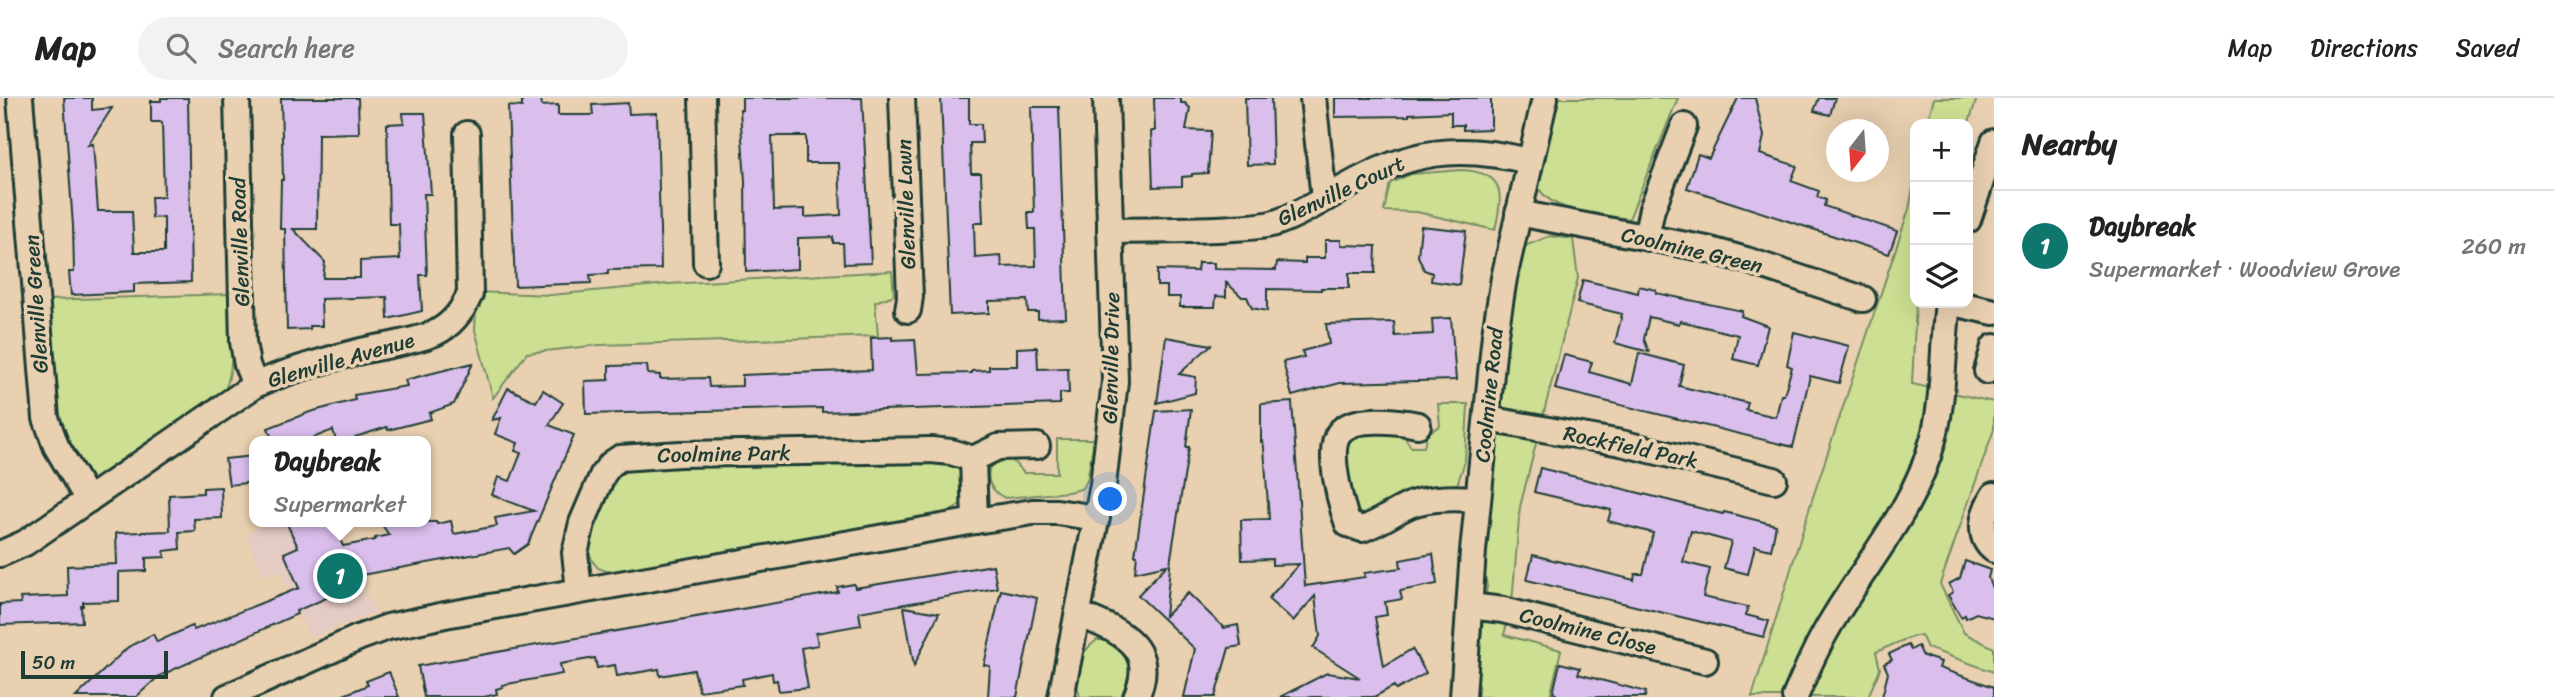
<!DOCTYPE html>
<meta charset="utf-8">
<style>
:root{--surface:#fff;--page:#f2f2f2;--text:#222;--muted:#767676;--line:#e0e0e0;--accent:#0f766e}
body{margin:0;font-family:Sriracha,sans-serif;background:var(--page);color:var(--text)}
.controls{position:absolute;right:21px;top:21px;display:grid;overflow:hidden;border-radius:14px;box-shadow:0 7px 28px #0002}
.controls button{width:63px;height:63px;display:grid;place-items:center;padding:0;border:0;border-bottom:2px solid var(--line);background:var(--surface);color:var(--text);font:35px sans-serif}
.compass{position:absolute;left:1826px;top:21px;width:63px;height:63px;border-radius:50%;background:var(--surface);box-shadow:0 7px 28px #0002;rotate:197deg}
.scale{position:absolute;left:21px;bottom:18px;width:147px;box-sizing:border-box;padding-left:7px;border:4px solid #1f3d34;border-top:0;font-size:19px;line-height:24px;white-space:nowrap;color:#1f3d34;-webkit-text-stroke:5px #e9d0b1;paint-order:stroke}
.you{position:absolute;left:1111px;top:402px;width:24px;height:24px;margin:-18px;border:5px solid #fff;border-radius:50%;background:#1a73e8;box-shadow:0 0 0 10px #1a73e833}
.badge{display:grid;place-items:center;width:46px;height:46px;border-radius:50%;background:var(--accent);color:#fff;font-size:23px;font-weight:700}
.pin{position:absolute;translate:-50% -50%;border:4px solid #fff;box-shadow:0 2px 7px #0006}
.popup{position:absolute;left:249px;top:338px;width:182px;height:91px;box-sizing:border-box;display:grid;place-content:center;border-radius:14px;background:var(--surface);filter:drop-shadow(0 2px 5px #0005);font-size:23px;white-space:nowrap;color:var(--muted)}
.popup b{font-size:26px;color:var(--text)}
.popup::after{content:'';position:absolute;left:50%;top:100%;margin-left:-14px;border:14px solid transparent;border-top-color:var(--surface)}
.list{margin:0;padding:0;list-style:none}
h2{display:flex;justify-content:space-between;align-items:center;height:91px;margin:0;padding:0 28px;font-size:30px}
h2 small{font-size:23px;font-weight:400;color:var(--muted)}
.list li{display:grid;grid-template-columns:46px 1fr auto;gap:21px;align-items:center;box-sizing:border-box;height:112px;padding:0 28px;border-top:2px solid var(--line)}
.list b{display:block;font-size:26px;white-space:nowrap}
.list p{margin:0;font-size:23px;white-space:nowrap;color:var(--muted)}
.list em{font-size:23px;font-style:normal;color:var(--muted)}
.icon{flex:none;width:38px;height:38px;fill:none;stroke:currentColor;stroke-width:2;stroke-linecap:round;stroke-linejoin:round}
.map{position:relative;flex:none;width:1994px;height:599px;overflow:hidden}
header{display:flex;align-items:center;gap:42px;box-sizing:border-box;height:98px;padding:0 35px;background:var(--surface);border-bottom:2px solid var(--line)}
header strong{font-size:33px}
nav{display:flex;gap:38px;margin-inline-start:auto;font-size:24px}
.search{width:490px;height:63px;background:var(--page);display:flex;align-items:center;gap:18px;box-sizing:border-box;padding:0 24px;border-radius:38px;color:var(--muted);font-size:26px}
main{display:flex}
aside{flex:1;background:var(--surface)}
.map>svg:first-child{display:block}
.built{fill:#e4cbc3}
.green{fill:#ccdf93;stroke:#768e64;stroke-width:2}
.building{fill:#dabfed;stroke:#1f3d34;stroke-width:2;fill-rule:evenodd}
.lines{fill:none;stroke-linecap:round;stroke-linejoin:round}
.minor-casing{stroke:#1f3d34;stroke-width:30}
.minor{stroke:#e9d0b1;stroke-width:24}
.labels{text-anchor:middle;stroke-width:7;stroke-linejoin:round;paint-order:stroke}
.street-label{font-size:21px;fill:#1f3d34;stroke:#e9d0b1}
</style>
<header>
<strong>Map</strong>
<div class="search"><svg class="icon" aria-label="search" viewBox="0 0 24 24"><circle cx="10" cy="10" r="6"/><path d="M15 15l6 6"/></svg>Search here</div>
<nav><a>Map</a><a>Directions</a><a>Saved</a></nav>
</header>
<main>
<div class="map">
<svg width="1994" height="599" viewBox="0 0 1994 599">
<rect width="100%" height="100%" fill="#e9d0b1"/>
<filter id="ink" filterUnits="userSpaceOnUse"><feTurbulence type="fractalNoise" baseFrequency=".0143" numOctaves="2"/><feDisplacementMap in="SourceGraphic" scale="14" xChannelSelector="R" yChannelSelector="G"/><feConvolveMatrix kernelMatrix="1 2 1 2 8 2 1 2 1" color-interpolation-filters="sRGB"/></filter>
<g filter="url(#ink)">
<path class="built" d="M265,424H332L375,514L309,540L280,472L264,479L246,438Z"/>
<g class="green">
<path d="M1556,0H1678L1629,121C1600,116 1550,116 1537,87Z"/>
<path d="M1934,0H1977L1968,27L1927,26Z"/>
<path d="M1461,72C1506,74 1503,96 1495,132L1417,114L1384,113L1390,85L1411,76Z"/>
<path d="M1915,80L1916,205L1912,286L1994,304V331L1940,486L1964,535L1994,550V574L1927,550L1921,537L1908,540L1876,554L1880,571L1868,599H1752L1812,402L1909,111Z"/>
<path d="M1550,138L1573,141L1578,180L1520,409L1512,505L1504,537L1561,552L1550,599H1474L1487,488L1482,460L1503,290L1509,223L1518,168L1522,152L1527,147Z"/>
<path d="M892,173L894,197L875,204L878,238L600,247L527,255L493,300L475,232L477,194L551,197L668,186Z"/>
<path d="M229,196C230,230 238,271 221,301L93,382L76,361L58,326L47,202Z"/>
<path d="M1438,306H1468L1465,363L1457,387L1365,419L1354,416L1348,395L1344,349L1346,343L1361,334H1401L1411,349H1424L1427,335L1440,328Z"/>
<path d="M1057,341H1094L1087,383L1081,391L1068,394L1005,400C992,394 985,382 990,369L997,362L1008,358L1024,375H1057Z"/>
<path d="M915,359C956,365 963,357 964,403L947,417L614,476L598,470L593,464L587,450L600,403L620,369Z"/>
<path d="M1097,542C1118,541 1121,548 1132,564L1125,599H1080C1073,575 1076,557 1097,542Z"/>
</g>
<g class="building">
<path d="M64,0H92V12L112,10L88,47L93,46L98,113H132L134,154H164V119L152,120L151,99H164L162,24H151V3H161V0H188L191,184L134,186V194L71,197L69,174H74L73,128Z"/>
<path d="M281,0H358L359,35L318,36L317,131H293L325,164L323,180H360V163L400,161L399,126H389L387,26L404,25L403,15H425L431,96H424L427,177H420L422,213L388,221L387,199L321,201L322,228H310V231L287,232L285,131H280L281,82H283Z"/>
<path d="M522,0H541L542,8L558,7V17H593L592,7L628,5L629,16L657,15L661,171L608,172V176L590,177L591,185L515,188L508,8L522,9Z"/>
<path d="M742,0H862L871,165L844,166L843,145H833V139L798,140V171L746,174L745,83L740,12H742ZM772,38H806V65H839L841,117L805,119V111L774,112Z"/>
<path d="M941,0H969V26H981L982,45H970L971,75H981L983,125H974L975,160L1001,158L1002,169L1036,168L1035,131H1029L1028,114H1034L1031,9H1059L1066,220L1038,221V214H1028L1027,202L989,203V215L950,217Z"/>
<path d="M1154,0H1181V5H1185L1190,10L1186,32L1211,33L1208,75L1192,76V78L1182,79V88L1153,89L1151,33H1155Z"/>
<path d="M1245,0H1271L1273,66L1247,67Z"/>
<path d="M1335,0H1491V31L1463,32V27H1451V14L1409,16V18L1335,19Z"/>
<path d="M1738,0H1755L1764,38L1760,56L1797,68L1791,83L1819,93L1817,99L1826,102L1824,108L1897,133L1889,156L1687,90L1698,56L1709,60Z"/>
<path d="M1819,0H1835L1830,17L1814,13Z"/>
<path d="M1421,128L1466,133L1459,187L1431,183L1432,175L1424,172L1418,158Z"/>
<path d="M1325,142H1341V147L1376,148L1375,175H1349V190H1321V192L1267,191V213L1252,210L1247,199H1242L1226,184V199L1216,198L1215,209H1180V199H1167V188H1157V172L1197,173L1198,165H1214V171L1276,172L1277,164L1305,165V160H1325Z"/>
<path d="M1583,182L1638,195L1639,188L1656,192V195L1742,213L1741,218L1768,228L1758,267L1733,261L1738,237L1680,223L1679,226L1649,219L1644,241L1649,254L1615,245L1622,216L1577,205Z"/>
<path d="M1451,220L1456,282L1340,285L1292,298L1283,264L1304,259L1302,253L1329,246L1326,226L1394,224L1395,238L1433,236L1432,221Z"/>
<path d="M1794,234L1849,248L1839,285L1810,278L1793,349L1555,291L1564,257L1592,264L1589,274L1632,286L1639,255L1684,267L1679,288L1748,305L1746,312L1776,319L1781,297H1784L1792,269L1787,267Z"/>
<path d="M892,239V242L915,241L918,276L972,275V273L989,272V268H1017V250L1037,249L1038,271L1068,270L1069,295H1060V306L822,314V310L586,316L585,283L609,282V268L647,267L648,276L660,277V281L708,280L709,289L742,288V277L872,272L871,240Z"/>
<path d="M1166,239L1211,247L1179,276L1196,279L1195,295L1157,305Z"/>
<path d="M473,265L454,306L429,315L431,321L388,332L387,329L355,339L357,343H336L333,332L305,343H273L268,330L310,314L355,302L354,297L407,288L405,282Z"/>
<path d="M508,290L536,304L543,292L563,305L549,327L574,337L528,446L514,456L509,450L356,478L359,486L296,513L297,516L159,578L136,599H76L128,549L153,536L157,544L192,528L194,532L299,490L284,455L298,449L286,424H332L343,448L375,442V440L389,437L380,424H436L437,426L451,423L454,436L497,428L495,420L534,413L492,397L498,379L510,383L521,355L515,353L518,345L495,336L501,320L492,322Z"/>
<path d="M1292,304L1305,488L1365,479L1364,475L1401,470L1400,462L1433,456L1437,486L1400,493L1402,501L1385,504L1387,517L1375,519L1384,568L1412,551L1426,575L1396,592L1394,588L1374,599H1280L1327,575L1360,580L1313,550L1320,538L1315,498L1293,523L1268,501L1299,466L1272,467V461L1242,462L1241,422L1269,421L1264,350L1263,343L1261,344V306Z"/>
<path d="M1191,311L1186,349H1189L1171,459L1165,518L1188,495L1224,530L1238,527L1241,548L1229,550L1215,599H1184L1195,551L1138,497L1167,467L1135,474L1137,457H1135L1156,313Z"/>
<path d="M254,358V384L229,387L225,361Z"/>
<path d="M1540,370L1723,416L1724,414L1776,427L1771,452L1755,448L1748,476L1724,470L1731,444L1691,433L1683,464L1710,471L1703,499L1748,509L1746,517L1769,523L1764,539L1527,482L1533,457L1634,482L1635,476H1643L1653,435L1608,423L1611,412L1534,394Z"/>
<path d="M221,389L222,420L194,421L195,433L179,434L180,451L164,453L165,459L146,460V473L119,474V503L83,504V508H81L82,524L0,527V506L21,505L20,500L68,498L67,468L117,466L116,435L170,433L169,397L203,395V390Z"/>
<path d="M1965,463L1990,472L1988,480L1994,495V520L1976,515L1966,520L1965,517L1961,519L1948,497L1953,494L1949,486L1960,480Z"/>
<path d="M993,467L997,490L859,514L861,527L816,535L818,547L801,550L808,590L779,593L777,582L773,583L772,575L742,581L743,587L699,593L694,572L660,578L659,571L617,578L615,567L597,570L595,560L560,566L562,576L502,587L503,589L496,591L497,596L484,599H424L418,568L838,494L837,489L854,486L855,490Z"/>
<path d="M1001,492L1037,500L1017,599H988L990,568L984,567Z"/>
<path d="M904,509L939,515L914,568L907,527Z"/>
<path d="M1908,547L1911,552L1918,548L1923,558L1941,564L1939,570L1994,589V599H1882L1888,575L1884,566L1892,562L1889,556Z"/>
<path d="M1560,565L1580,570L1578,576L1646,594L1645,599H1556V596L1553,595Z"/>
<path d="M389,574L399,599H339L368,587L366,583Z"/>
</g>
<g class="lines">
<defs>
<g id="minor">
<path d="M20,0L46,320L56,348L88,402"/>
<path d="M237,0L243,244L247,267L255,287"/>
<path d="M702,0L706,165"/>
<path d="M902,0L910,199L908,212"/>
<path d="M1313,0L1324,100"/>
<path d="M1518,115L1707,151L1746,162L1863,201"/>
<path d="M1968,122L1994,44"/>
<path d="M1110,133C1151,132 1192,133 1233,130C1247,129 1262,129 1275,125C1300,117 1323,101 1346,89C1411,52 1457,46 1529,63"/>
<path d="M1646,139L1652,111L1684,28"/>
<path d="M1953,205L1994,214"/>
<path d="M1987,273L1994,249"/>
<path d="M1487,321L1621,345L1774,382"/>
<path d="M1418,327C1399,323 1353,317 1339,335C1326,352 1341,407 1348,426L1362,431C1380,425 1395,413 1412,406C1433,399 1456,400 1478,401"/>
<path d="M973,361L975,423"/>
<path d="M1994,397C1983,414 1976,438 1994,452"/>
<path d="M0,456L25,445L255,287C287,273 322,263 357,254C382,248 411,245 435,235C452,227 463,212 470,196L467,36"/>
<path d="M579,492L575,455L582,425L603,376L611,366L620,360L680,356L931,352L951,354L973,361L998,349L1037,348"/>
<path d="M1470,508L1503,512L1705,563"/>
<path d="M1078,516C1117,532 1159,547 1136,599"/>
<path d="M227,599L358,540L388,529L445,517L975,423L1033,414H1057L1097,420"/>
<path d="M1061,599L1103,387L1115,283L1106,0"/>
<path d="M1463,599L1473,453L1495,236L1504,180L1545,0"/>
<path d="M1795,599C1807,571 1819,543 1835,518C1870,460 1915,409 1933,342C1945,298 1942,250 1948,205"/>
</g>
</defs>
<use href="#minor" class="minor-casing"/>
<use href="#minor" class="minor"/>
</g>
</g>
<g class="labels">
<g class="street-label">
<text transform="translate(1341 93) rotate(-25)" y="7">Glenville Court</text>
<text transform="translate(906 106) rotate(-92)" y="7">Glenville Lawn</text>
<text transform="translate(240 144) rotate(-92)" y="7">Glenville Road</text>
<text transform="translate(1692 152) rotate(13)" y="7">Coolmine Green</text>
<text transform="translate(36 206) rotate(-94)" y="7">Glenville Green</text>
<text transform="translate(1111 260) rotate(-89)" y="7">Glenville Drive</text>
<text transform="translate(341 262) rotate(-16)" y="7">Glenville Avenue</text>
<text transform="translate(1489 297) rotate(-84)" y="7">Coolmine Road</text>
<text transform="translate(1631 349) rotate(12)" y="7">Rockfield Park</text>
<text transform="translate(724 356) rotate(-1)" y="7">Coolmine Park</text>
<text transform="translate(1588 533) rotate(14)" y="7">Coolmine Close</text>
</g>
</g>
</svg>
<div class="controls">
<button>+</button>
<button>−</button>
<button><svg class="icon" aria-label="layers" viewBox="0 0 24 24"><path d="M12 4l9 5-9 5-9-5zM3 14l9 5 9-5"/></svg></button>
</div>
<svg class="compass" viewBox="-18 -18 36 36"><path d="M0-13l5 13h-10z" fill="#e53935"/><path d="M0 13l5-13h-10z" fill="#767676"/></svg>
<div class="scale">50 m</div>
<div class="you"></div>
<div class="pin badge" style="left:340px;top:478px">1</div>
<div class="popup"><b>Daybreak</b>Supermarket</div>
</div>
<aside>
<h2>Nearby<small></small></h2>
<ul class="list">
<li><span class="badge">1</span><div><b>Daybreak</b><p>Supermarket · Woodview Grove</p></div><em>260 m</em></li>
</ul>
</aside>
</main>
